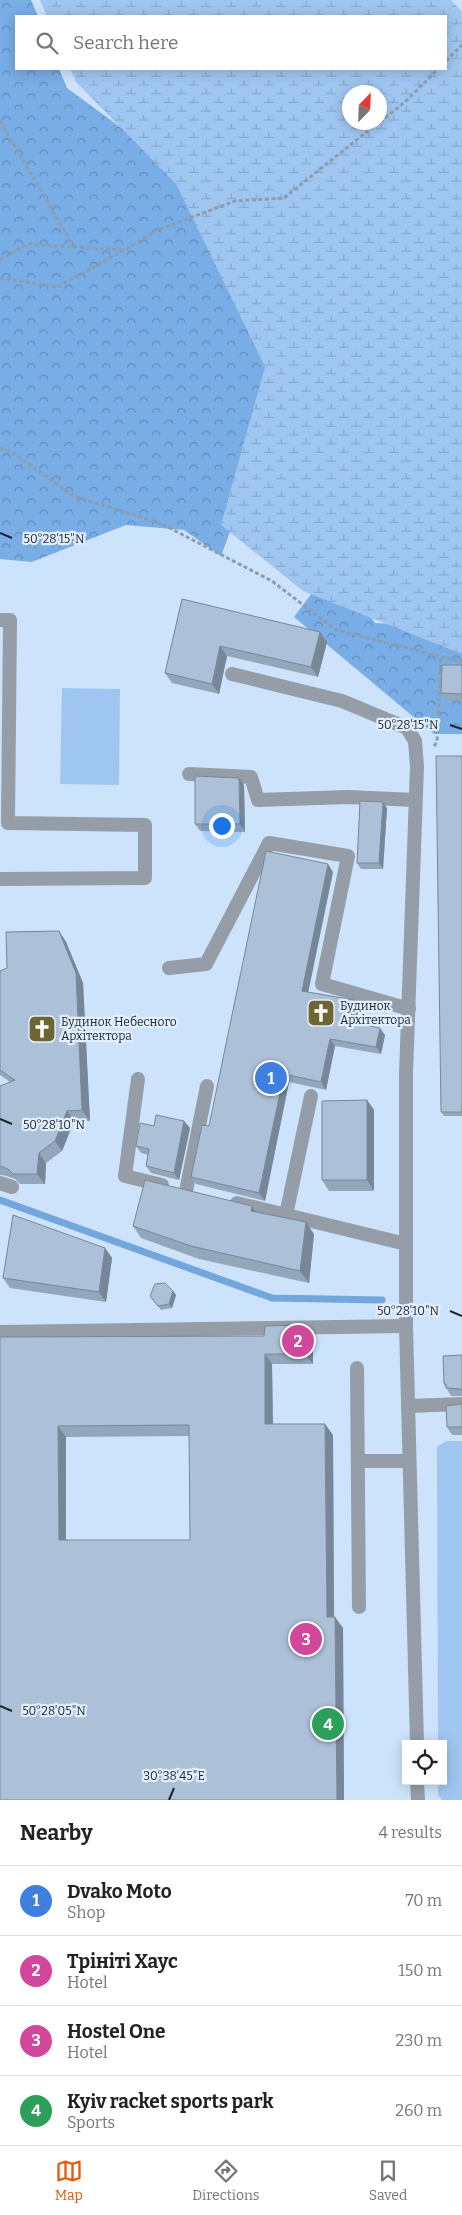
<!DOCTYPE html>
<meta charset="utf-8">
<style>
:root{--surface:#fff;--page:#f2f2f2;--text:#222;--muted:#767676;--line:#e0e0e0;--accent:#ea580c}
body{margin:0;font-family:Bitter,serif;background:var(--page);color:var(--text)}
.controls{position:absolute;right:15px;bottom:15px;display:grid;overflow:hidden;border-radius:0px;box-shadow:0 2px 12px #0003}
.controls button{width:45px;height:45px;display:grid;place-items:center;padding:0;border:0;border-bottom:1px solid var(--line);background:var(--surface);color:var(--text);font:25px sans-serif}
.compass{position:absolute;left:342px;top:85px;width:45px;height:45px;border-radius:50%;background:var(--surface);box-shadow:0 2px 12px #0003;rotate:23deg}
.you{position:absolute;left:221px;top:825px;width:18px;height:18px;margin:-12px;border:4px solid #fff;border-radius:50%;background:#1a73e8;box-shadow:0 0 0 8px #1a73e833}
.badge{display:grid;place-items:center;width:32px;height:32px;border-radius:50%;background:var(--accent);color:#fff;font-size:16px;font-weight:700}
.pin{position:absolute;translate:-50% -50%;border:2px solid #fff;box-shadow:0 1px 5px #0006}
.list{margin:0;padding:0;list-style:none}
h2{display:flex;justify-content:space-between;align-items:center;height:65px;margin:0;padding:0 20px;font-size:21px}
h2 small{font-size:16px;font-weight:400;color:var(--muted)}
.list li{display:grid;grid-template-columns:32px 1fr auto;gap:15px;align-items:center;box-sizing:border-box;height:70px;padding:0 20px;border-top:1px solid var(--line)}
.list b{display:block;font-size:19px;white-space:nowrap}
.list p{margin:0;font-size:16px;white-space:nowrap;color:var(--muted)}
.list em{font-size:16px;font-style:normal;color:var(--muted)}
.icon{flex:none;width:28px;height:28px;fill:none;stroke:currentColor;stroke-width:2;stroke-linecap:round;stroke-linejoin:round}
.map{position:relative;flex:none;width:462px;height:1800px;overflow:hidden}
.search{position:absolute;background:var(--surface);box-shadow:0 2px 12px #0003;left:15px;right:15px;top:15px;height:55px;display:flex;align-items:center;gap:12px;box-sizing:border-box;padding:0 18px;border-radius:0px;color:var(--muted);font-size:19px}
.sheet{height:345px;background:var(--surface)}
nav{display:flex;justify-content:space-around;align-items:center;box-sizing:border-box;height:70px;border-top:1px solid var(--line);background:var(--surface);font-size:14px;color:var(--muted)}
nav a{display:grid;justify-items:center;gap:2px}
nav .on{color:var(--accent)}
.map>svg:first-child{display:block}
.green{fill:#9fc6f0}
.forest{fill:url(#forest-crowns)}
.wetland{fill:url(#wetland-marsh);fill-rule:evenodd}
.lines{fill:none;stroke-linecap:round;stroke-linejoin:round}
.stream{stroke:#72a6dd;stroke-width:7}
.path{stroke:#8c9daf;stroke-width:3;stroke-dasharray:4 2.5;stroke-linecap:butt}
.lane{stroke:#959ea8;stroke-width:14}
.wall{fill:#94a6ba;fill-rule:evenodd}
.shaded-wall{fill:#788797}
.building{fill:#acc1d8;stroke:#788797;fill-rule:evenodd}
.ticks{fill:none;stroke:#1d252d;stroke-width:2}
.labels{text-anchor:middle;stroke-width:4.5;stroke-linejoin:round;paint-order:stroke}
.poi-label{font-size:12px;fill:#1d252d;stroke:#e2effe;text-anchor:start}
.ticks-label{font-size:12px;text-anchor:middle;fill:#1d252d;stroke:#e2effe;stroke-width:4.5;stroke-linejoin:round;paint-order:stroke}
</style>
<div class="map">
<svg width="462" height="1800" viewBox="0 0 462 1800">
<defs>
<pattern id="forest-crowns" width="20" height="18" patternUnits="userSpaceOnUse" patternTransform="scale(1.25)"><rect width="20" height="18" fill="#79ade5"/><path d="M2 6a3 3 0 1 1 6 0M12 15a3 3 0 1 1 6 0" fill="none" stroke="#638dba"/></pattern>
<pattern id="wetland-marsh" width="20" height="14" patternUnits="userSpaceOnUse" patternTransform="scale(1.25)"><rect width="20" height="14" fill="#9fc6f0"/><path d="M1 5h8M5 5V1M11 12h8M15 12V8" fill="none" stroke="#88aace"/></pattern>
</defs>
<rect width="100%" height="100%" fill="#cde3fb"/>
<g class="green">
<path d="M62,688L120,689L119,785L60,784Z"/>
<path d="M446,1441H462V1800H442L438,1795V1781H443V1744H438L437,1447Z"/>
</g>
<g class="forest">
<path d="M0,0H31L38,16H16V69H59L67,88L180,171L286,383L221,556L184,530L126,525L32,562L0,559Z"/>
<path d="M335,562L375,623L462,628V734H434L294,617Z"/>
</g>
<path class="wetland" d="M40,0H451L462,12V654L303,591L221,525L265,367L176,184L76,82L70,69H446V16H47ZM350,92H380V122H350Z"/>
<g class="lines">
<path class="stream" d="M0,1200L272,1298L382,1300"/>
<g class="path">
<path d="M446,61L462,45"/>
<path d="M0,121L74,247"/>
<path d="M380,122L406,101L438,69"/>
<path d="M0,260L27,244L125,250"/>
<path d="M0,278L57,287L125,250L155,231L235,201L284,198L379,122"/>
<path d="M0,448L15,454L73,496L160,523L272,581L336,630L462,662"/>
<path d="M434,746L437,742L441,656"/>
</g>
<g class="lane">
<path d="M0,620H10L8,823L145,825V878L0,879"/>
<path d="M232,674L342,701L407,728L415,741L417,766L406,1074V1326L417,1744"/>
<path d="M189,774L251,777L258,800L348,797L415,800"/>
<path d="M169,968L206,964L269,843L348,856L322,984L409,1009"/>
<path d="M138,1079L125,1176L162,1185"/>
<path d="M0,1183L12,1187"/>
<path d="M186,1191L207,1086"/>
<path d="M237,1203L406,1244"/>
<path d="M286,1215L311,1096"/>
<path d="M0,1332L406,1326"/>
<path d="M357,1368L359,1607"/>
<path d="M408,1406L462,1404"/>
<path d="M358,1461H409"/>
<path d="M417,1781L418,1800"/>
</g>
</g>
<g class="wall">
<path d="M182,599L320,632L327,642L318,677L227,656L219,694L172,683L165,673Z"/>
<path d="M462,665V701L446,700L441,693Z"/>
<path d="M462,756V1116H444L441,1112Z"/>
<path d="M244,785L245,832L200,831L195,824Z"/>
<path d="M387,808L383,869H361L357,863Z"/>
<path d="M333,872L308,992L359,1007L356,1023L385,1035L381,1054L335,1046L326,1090L289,1082L265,1201L196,1184L191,1177L209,1126Z"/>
<path d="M59,931L66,942L83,983L90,1121H74L62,1151L46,1163L45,1184H20L15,1179L3,1175H0V1086L10,1082L0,1075V971L7,968Z"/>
<path d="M367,1100L374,1110V1191H329L322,1180Z"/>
<path d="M184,1121L190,1128L179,1180L151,1173L146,1166L148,1155L141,1153L136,1146L154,1126Z"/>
<path d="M252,1206L257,1213L314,1234L309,1283L199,1259L141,1238L133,1226Z"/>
<path d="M105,1248L112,1258L106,1302L10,1288L3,1278Z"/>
<path d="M173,1291L176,1295L172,1308L161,1310L150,1296Z"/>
<path d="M313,1336V1364H272L273,1424L333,1435L334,1617L343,1628L344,1800H0V1337ZM190,1436V1540H66V1437Z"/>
<path d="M462,1355V1396H451L444,1384Z"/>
<path d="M462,1403V1435H452L447,1427Z"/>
</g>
<g class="shaded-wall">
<path d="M320,632L327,642L318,677L311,667Z"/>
<path d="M220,646L227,656L219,694L212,684Z"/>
<path d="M239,778L244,785L245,832L240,824Z"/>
<path d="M383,802L387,808L383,869L379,863Z"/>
<path d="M328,864L333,872L307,998L302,991Z"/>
<path d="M59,931L66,942L83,983L90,1121L82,1110Z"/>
<path d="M354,1000L359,1007L355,1029L350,1022Z"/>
<path d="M380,1028L385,1035L381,1054L376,1047Z"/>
<path d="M330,1039L335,1046L326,1090L321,1082Z"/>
<path d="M284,1074L289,1082L265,1201L259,1193Z"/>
<path d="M367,1100L374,1110V1191L367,1180Z"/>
<path d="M67,1111L74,1121L62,1151L55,1141Z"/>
<path d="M184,1121L190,1128L179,1180L174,1173Z"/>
<path d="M39,1153L46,1163L45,1184L37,1174Z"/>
<path d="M252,1206L261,1218L251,1211Z"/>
<path d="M306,1222L314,1234L309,1283L300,1271Z"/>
<path d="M105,1248L112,1258L106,1302L99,1292Z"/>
<path d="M173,1291L176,1295L172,1308L169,1304Z"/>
<path d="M305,1325L313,1336V1364L305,1354Z"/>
<path d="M265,1354L272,1364L273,1435L265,1424Z"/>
<path d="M325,1424L333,1435L334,1628L327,1617Z"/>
<path d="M58,1426L66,1437V1551L59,1540Z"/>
<path d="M335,1617L343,1628L344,1800H337Z"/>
</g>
<g class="building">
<path d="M182,599L320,632L311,667L220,646L212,684L165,673Z"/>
<path d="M442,665H462V694L441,693Z"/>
<path d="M436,756H462V1112H441Z"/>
<path d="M195,776L239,778L240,824H195Z"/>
<path d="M360,801L383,802L379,863H357Z"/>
<path d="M266,851L328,864L302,991L354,1000L350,1022L380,1028L376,1047L330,1039L321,1082L284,1074L259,1193L191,1177L202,1125L209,1126Z"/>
<path d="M59,931L76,973L82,1110L67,1111L55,1141L39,1153L37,1174H13L8,1169L0,1166V1086L15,1080L0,1070V971L7,968L6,932Z"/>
<path d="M367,1100V1180H322V1101Z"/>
<path d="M156,1115L184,1121L174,1173L146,1166L149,1149L136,1146L140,1123L154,1126Z"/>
<path d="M145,1180L252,1206L251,1211L306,1222L300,1271L191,1246L133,1226Z"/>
<path d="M13,1215L105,1248L99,1292L3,1278Z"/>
<path d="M165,1283L173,1291L169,1304L158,1306L150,1296L155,1284Z"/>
<path d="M305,1325V1354H265V1424H325L327,1617H335L337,1800H0V1337L264,1336L265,1326ZM189,1425L190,1540H59L58,1426Z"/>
<path d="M462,1355V1391L460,1389L446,1388V1384H444L443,1356Z"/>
<path d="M462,1403V1427H447L446,1406L461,1404Z"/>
</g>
<path class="ticks" d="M0,533L12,538M450,725L462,729M0,1119L12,1124M450,1311L462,1316M0,1706L12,1711M169,1800L174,1788"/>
<defs>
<symbol id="church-square" viewBox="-11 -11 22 22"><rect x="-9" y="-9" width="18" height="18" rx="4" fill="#6e6632" stroke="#e2effe"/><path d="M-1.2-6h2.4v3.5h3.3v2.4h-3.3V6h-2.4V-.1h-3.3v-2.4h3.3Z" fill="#fff"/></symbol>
</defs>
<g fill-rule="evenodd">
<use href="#church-square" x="305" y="997" width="32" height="32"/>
<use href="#church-square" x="26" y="1013" width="32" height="32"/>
</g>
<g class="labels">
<g class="poi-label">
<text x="340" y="1010">Будинок<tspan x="340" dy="14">Архітектора</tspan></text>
<text x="61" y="1026">Будинок Небесного<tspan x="61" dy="14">Архітектора</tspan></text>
</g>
</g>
<g class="ticks-label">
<text x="54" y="543">50°28'15"N</text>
<text x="408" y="729">50°28'15"N</text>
<text x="54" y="1129">50°28'10"N</text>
<text x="408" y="1315">50°28'10"N</text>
<text x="54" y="1715">50°28'05"N</text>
<text x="174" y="1780">30°38'45"E</text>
</g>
</svg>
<div class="controls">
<button><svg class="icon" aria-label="locate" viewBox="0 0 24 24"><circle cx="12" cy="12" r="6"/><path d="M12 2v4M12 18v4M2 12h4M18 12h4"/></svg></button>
</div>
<svg class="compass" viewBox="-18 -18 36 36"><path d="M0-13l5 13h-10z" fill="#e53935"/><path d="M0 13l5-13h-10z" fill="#767676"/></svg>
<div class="you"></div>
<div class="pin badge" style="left:271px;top:1078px;background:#3f7fe0">1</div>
<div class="pin badge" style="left:298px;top:1341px;background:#d1479c">2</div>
<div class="pin badge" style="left:306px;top:1639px;background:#d1479c">3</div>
<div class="pin badge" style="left:328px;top:1724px;background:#2e9e5b">4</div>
<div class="search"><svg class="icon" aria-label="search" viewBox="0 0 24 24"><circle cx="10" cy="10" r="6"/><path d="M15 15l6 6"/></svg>Search here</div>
</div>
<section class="sheet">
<h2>Nearby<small>4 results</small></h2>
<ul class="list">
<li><span class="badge" style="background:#3f7fe0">1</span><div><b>Dvako Moto</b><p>Shop</p></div><em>70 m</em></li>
<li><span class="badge" style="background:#d1479c">2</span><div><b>Трініті Хаус</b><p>Hotel</p></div><em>150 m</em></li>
<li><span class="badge" style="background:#d1479c">3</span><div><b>Hostel One</b><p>Hotel</p></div><em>230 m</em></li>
<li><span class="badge" style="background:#2e9e5b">4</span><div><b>Kyiv racket sports park</b><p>Sports</p></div><em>260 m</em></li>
</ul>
</section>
<nav>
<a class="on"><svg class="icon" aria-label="map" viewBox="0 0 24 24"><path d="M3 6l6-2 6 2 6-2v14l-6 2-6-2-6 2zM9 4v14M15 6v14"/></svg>Map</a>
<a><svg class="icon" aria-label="directions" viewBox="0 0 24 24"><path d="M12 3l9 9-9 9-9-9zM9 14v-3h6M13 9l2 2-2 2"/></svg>Directions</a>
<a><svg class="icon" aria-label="saved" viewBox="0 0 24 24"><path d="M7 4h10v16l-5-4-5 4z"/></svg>Saved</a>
</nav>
